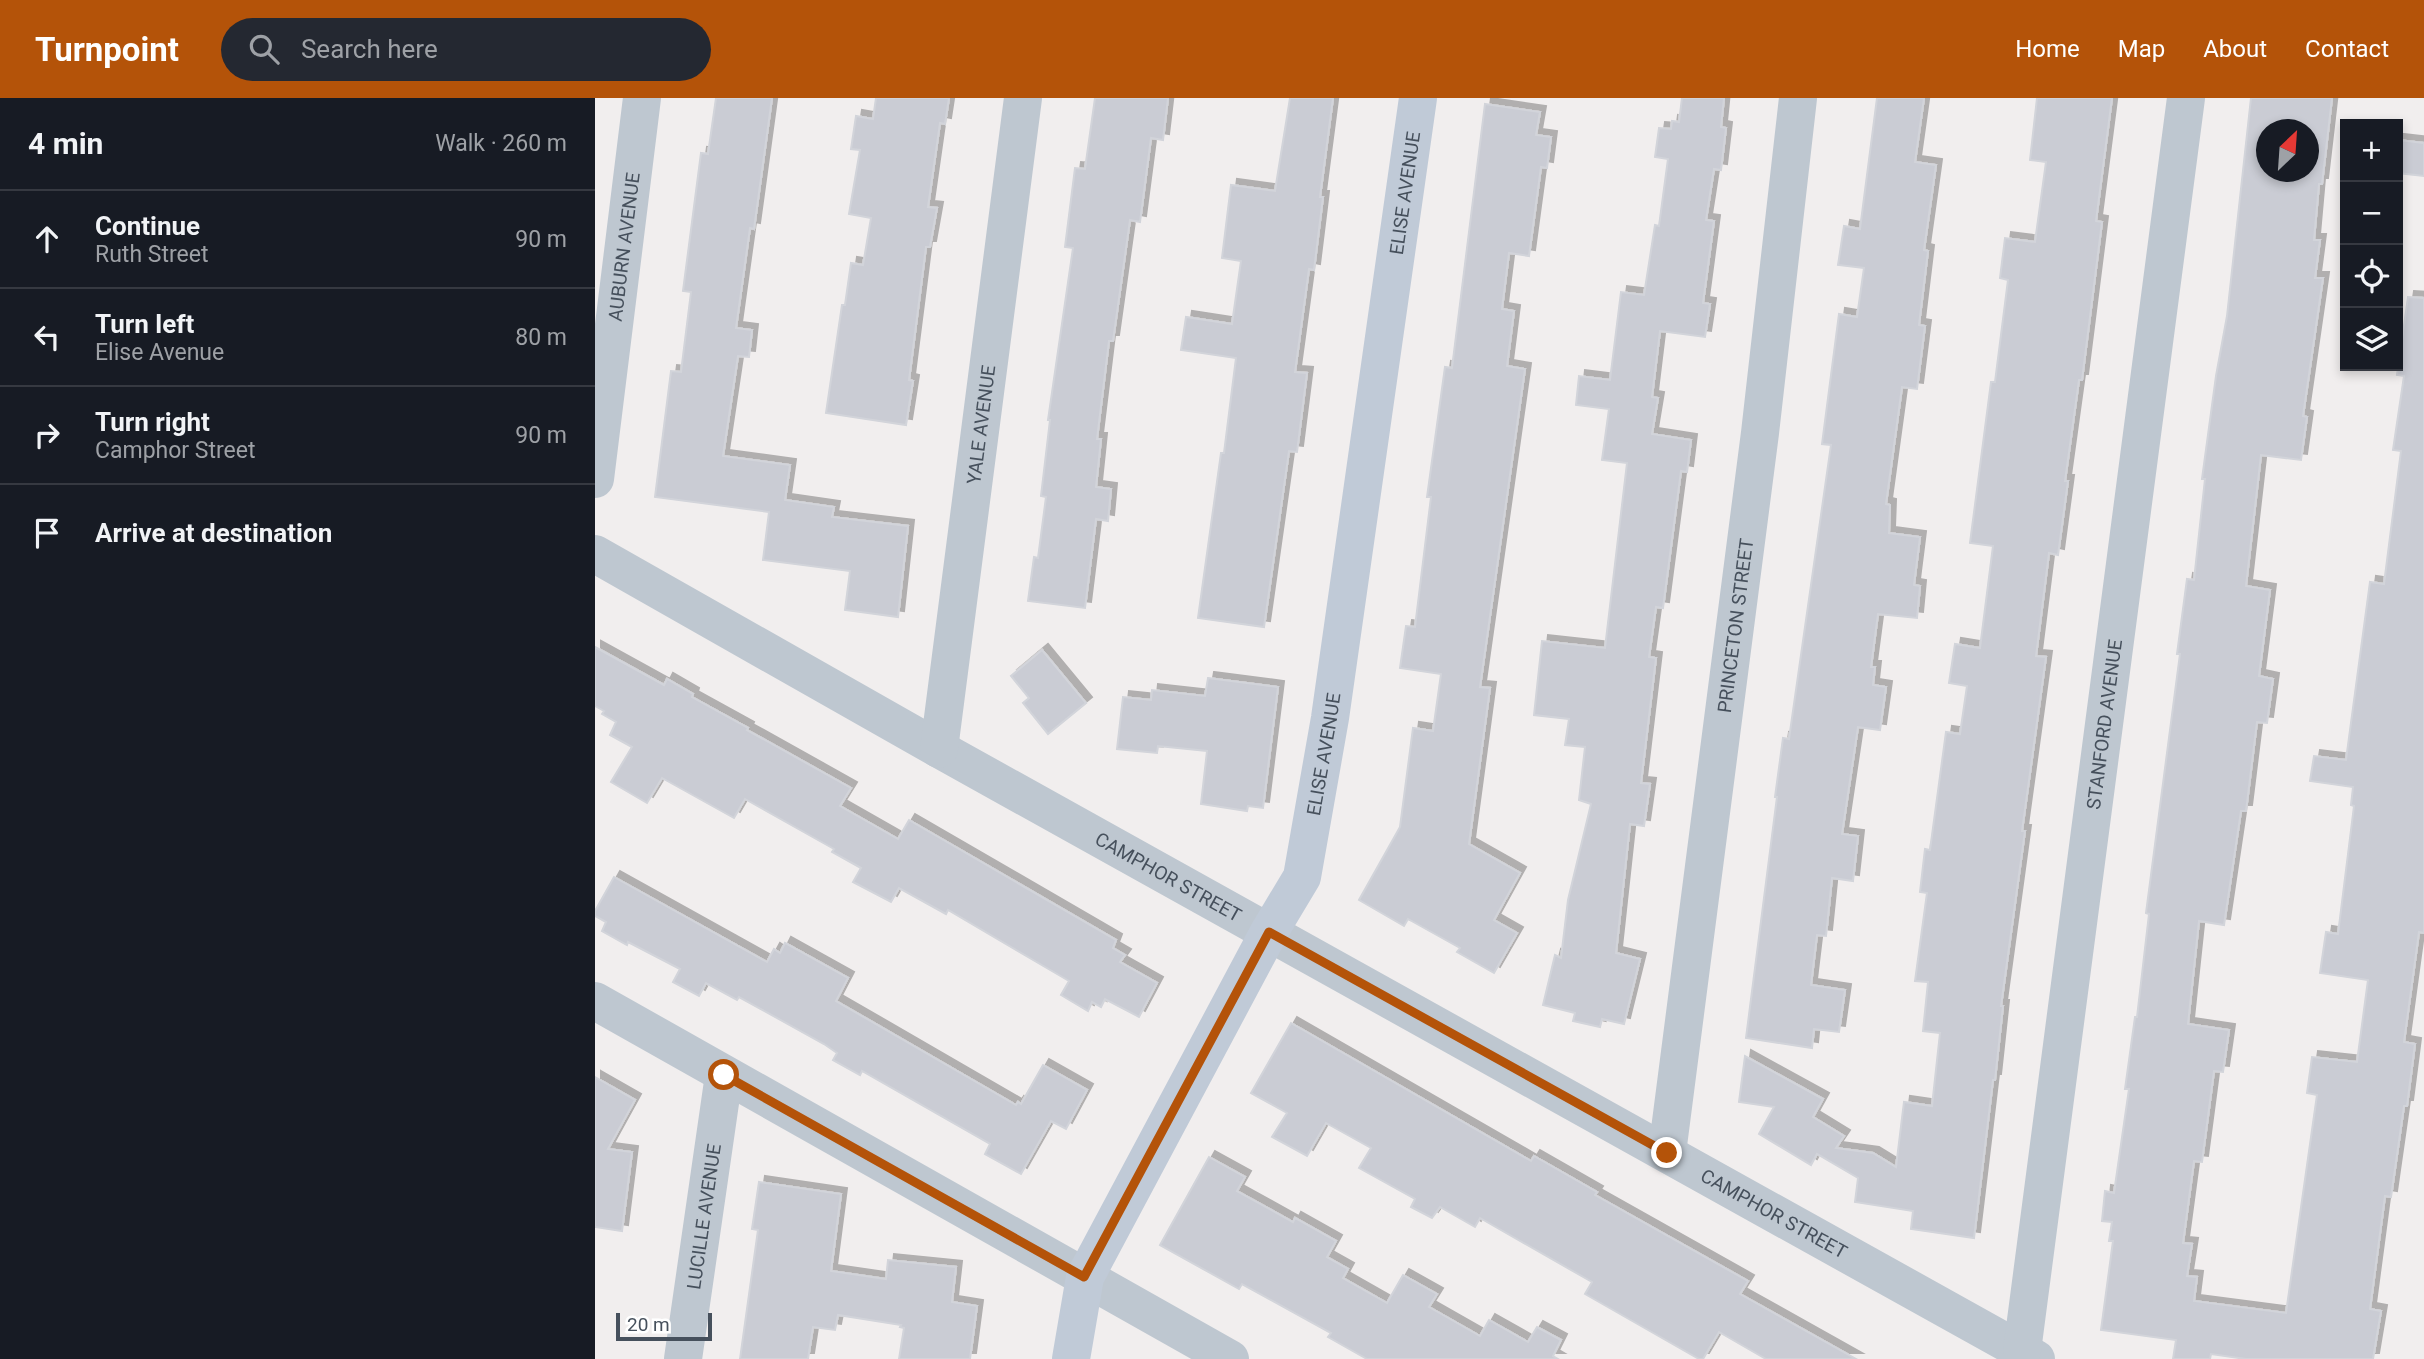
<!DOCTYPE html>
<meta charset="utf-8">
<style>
:root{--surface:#171b24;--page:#242831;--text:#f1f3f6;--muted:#9ea1a6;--line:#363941;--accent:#b45309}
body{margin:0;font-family:Roboto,sans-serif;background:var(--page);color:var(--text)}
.controls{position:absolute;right:21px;top:21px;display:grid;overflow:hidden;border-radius:0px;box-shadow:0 4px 10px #0003}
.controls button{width:63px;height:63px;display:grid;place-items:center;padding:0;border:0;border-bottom:2px solid var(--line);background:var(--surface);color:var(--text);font:35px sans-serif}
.compass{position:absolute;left:1661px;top:21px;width:63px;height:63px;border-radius:50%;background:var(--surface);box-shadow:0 4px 10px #0003;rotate:25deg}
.scale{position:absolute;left:21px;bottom:18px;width:96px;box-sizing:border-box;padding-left:7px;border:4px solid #46505c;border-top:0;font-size:19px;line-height:24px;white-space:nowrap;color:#46505c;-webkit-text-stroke:5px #fff;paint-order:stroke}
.stop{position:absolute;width:21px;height:21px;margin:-16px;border:5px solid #b45309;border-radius:50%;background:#fff}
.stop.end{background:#b45309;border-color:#fff;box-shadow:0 2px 7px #0008}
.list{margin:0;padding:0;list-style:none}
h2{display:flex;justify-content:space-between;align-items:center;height:91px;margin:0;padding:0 28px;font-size:30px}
h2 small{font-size:23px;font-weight:400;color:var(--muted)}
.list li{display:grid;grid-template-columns:46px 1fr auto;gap:21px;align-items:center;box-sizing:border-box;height:98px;padding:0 28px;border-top:2px solid var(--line)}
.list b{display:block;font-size:26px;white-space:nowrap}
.list p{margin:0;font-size:23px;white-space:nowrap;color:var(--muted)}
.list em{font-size:23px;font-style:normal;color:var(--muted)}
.icon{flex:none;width:38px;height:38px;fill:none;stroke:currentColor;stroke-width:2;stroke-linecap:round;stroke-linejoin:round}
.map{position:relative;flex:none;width:1829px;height:1261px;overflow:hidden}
header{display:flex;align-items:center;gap:42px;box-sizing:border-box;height:98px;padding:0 35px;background:var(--accent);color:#fff}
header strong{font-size:33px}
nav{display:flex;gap:38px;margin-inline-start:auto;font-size:24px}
.search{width:490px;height:63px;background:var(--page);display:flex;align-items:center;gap:18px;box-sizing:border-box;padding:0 24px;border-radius:38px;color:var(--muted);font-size:26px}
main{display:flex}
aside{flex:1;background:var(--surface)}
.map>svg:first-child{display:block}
.building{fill:#caccd4;stroke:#d2d4da;stroke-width:2;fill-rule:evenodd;filter:url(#shadow)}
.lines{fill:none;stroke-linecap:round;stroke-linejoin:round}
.street{stroke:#bec7d0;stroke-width:38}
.secondary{stroke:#c0cad7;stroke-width:38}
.route{stroke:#b45309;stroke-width:9}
.labels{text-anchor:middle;stroke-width:5;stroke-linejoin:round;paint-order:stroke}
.street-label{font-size:19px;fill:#46505c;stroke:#fff}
</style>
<header>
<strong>Turnpoint</strong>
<div class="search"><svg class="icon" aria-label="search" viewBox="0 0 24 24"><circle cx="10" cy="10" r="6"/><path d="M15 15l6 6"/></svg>Search here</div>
<nav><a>Home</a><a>Map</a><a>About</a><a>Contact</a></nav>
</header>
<main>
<aside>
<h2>4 min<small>Walk · 260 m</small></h2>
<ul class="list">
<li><svg class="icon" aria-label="ahead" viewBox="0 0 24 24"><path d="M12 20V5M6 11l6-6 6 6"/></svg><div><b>Continue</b><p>Ruth Street</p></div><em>90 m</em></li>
<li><svg class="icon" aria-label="left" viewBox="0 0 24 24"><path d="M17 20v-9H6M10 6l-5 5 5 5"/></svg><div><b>Turn left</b><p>Elise Avenue</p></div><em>80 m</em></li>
<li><svg class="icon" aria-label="right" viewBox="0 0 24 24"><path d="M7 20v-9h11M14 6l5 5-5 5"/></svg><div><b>Turn right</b><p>Camphor Street</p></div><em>90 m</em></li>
<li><svg class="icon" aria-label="arrive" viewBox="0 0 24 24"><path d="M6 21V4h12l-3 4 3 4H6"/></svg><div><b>Arrive at destination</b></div></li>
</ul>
</aside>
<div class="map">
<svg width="1829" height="1261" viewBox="0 0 1829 1261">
<defs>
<filter id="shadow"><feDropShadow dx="6" dy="-6" stdDeviation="0" flood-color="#0004"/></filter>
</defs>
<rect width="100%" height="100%" fill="#f1eeee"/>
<g class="building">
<path d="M121,0H177L159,131L155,130L141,230L157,232L154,259L143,258L128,358L195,367L190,402L239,409L237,419L313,428L303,519L250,512L255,473L168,462L174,414L60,399L76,273L86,274L96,194L88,193L106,55L113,56Z"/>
<path d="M281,0H354L350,26L345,25L333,109L342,110L335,149H331L314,282L318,283L311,327L231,315L247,207H250L256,165L268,167L276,120L254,116L265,52L256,51L261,18L278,21Z"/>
<path d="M500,0H573L568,42L556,40L545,124L535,122L518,243H514L502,341H506L501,389L516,391L513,423L501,421L490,510L433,503L439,459L443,460L451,399L446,398L455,322H453L478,150L470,149L480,70L490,71Z"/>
<path d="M695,0H738L725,99H728L719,172L714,171L700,274L712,275L702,354L694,353L669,529L603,520L626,355H629L641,260L586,252L591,219L637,226L646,163L627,160L636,87L680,93Z"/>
<path d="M1087,0H1129L1126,29L1131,30L1126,72L1119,71L1111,122L1119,123L1108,205L1115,206L1110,239L1065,233L1057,299L1063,300L1057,336L1096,342L1092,374L1086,373L1068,510L1061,509L1054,559L1061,560L1046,685L1055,686L1049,728L1035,726L1021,855L1045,861L1029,926L1007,921L1005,929L978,923L980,915L948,907L960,857L966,860L973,802L996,706L984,702L990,649L970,647L974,621L939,617L947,543L1010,550L1032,365L1007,362L1014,311L981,307L984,278L1015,282L1026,194L1049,197L1060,127L1064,128L1073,61L1060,59L1064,30L1076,31L1077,23L1084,24Z"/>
<path d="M1282,0H1329L1320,64L1341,67L1329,152L1333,153L1324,227L1330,228L1322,291L1307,289L1291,406L1295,407L1294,435L1325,439L1319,487L1325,488L1322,520L1283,516L1276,569H1280L1278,587L1291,589L1285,632L1263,629L1247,736L1263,738L1258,783L1237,780L1231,838L1222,837L1216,887L1250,892L1244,934L1219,931L1217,950L1151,940L1182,699H1180L1188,640L1194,641L1236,347L1227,346L1244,216L1262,219L1269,170L1243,167L1249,128L1265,131Z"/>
<path d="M1442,0H1517L1501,123L1507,124L1487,282H1484L1470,383H1473L1463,457L1454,455L1441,558L1451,559L1427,733H1430L1406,908H1408L1400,982H1398L1379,1140L1316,1131L1318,1113L1260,1104L1263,1080L1222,1056L1216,1067L1164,1036L1179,1009L1144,1004L1150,958L1228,1001L1218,1019L1249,1038L1241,1050L1278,1055L1301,1069L1309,1004L1337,1008L1345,935L1328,933L1333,884L1320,883L1332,795L1325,794L1330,751L1335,752L1351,634L1365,636L1372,588L1354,585L1360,546L1385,550L1398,448L1375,445L1396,284H1400L1413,182L1405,180L1410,140L1440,144L1451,64L1435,62Z"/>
<path d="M1656,0H1737L1727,86H1724L1719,142H1725L1720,180H1728L1708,318L1712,319L1706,362L1666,357L1651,488L1675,492L1664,578L1678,581L1672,625L1662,624L1651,713H1646L1629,827L1604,823L1593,926L1634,932L1628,974L1619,973L1607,1064L1599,1063L1588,1145L1597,1146L1592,1178L1602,1179L1599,1203L1691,1215L1722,997L1712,995L1717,959L1762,964L1773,882L1725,875L1731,834L1743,836L1759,708L1756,707L1758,689L1715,683L1719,658L1751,662L1775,484L1789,486L1806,353L1798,352L1809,278L1802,277L1813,199L1829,200V835L1824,834L1809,944L1820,946L1812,1008H1809L1796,1099L1790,1098L1775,1211L1786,1213L1778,1261H1651L1616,1256L1615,1261H1578L1581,1242L1506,1232L1518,1143H1514L1517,1124L1507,1123L1510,1093L1519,1095L1534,991H1530L1540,919H1542L1554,816L1551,815L1585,556H1582L1592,481L1599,482L1610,381H1607L1621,278L1632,218ZM1671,32H1713V74H1671Z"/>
<path d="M890,6L945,14L941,37L956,39L952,70L946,69L934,158L914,155L907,211L919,213L912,268L930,271L885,589L895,590L874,746L925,775L899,822L922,835L899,875L862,854L865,850L813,821L809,828L764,802L805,729L818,630L838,633L846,576L805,570L811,528L820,529L836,399H832L850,269L857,270Z"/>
<path d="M1803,42L1829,45V78L1803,75Z"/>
<path d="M0,549L69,587L72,581L98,596L97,599L153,630L152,632L256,690L245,708L303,741L314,722L521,842L518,850L530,857L525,864L562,885L544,919L510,901L506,909L497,904L493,913L466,897L474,883L353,812L351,816L304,790L296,804L258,784L266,770L237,754L239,751L150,701L139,720L67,680L52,705L16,684L37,649L15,637L21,624L7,616L9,613L0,608Z"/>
<path d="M447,552L491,605L453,636L428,605L434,600L416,578Z"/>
<path d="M613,580L683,589L668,710L653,708L652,713L606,706L612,653L563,648L562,655L522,651L528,599L556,602L557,592L610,598Z"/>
<path d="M19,779L172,864L179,851L185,855L190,845L253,880L241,903L421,1007L423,1004L426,1006L448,967L492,992L471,1031L456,1023L426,1076L390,1056L395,1046L267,973L265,977L238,962L242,955L229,946L144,899L142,902L111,885L104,898L78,884L85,871L33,844L32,847L7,833L11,824L0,818V813Z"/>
<path d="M696,925L936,1063L939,1058L1002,1094L1000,1097L1153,1183L1145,1196L1261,1261H1171L1124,1234L1108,1261H1104L990,1196L997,1184L885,1120L880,1129L845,1109L837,1120L816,1109L820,1101L764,1070L776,1050L731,1025L712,1058L677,1039L692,1015L656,995Z"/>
<path d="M0,979L40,1002L13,1051L37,1054L27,1133L0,1129Z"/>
<path d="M614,1059L650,1079L642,1093L698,1124L700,1120L741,1143L732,1159L753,1171L748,1180L792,1205L808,1177L842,1196L834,1209L885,1238L894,1222L933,1244L942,1229L966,1242L958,1258L963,1261H772L733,1239L736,1235L647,1186L644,1191L565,1147Z"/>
<path d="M164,1084L246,1096L236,1173L291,1181L293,1162L361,1169L357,1204L382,1208L375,1261H304L309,1230L305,1229L306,1227L243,1217L240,1232L218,1229L213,1261H145L163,1132L157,1131Z"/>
</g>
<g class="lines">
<g class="street">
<path id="s1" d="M0,381L47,0"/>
<path id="s2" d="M0,456L344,651L1441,1261"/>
<path id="s3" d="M344,651L428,0"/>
<path d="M0,903L635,1261"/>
<path id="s4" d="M1072,1055L1165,335L1203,0"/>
<path id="s5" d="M1427,1253L1591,0"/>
<path id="s6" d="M88,1261L129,977"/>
</g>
<path class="secondary" id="s7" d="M476,1261L490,1179L674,834L707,779L735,620L823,0"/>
</g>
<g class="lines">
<path class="route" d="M129,977L489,1179L674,834L1072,1055"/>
</g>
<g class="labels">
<g class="street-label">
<text dy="7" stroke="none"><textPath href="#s7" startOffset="1230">ELISE AVENUE</textPath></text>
<text dy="7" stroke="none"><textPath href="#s1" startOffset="234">AUBURN AVENUE</textPath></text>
<text dy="7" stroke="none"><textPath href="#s3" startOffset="327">YALE AVENUE</textPath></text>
<text dy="7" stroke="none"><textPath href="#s4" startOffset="532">PRINCETON STREET</textPath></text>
<text dy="7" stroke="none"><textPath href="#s5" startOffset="632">STANFORD AVENUE</textPath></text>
<text dy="7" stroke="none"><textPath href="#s7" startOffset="663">ELISE AVENUE</textPath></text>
<text dy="7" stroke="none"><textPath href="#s2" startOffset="658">CAMPHOR STREET</textPath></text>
<text dy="7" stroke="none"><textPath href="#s2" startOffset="1351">CAMPHOR STREET</textPath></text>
<text dy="7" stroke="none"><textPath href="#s6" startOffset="144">LUCILLE AVENUE</textPath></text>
</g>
</g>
</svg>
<div class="controls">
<button>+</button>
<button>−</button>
<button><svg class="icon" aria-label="locate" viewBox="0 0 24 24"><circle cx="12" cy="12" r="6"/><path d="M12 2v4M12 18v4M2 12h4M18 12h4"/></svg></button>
<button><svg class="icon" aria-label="layers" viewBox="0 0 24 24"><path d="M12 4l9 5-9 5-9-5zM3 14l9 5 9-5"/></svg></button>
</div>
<svg class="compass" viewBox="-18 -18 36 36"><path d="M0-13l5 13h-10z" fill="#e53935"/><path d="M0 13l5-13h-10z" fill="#9ea1a6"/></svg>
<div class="scale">20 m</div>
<div class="stop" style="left:129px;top:977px"></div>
<div class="stop end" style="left:1072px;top:1055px"></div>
</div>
</main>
